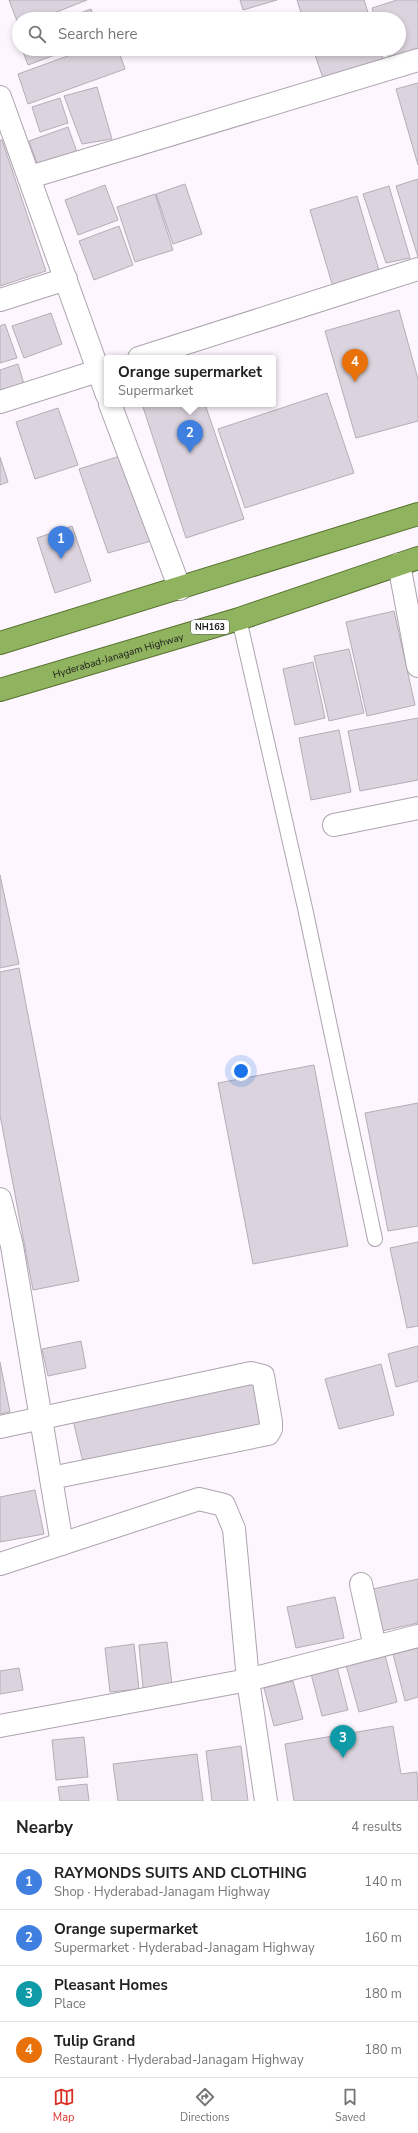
<!DOCTYPE html>
<meta charset="utf-8">
<style>
:root{--surface:#fff;--page:#f2f2f2;--text:#222;--muted:#767676;--line:#e0e0e0;--accent:#d93025}
body{margin:0;font-family:"Nunito Sans",sans-serif;background:var(--page);color:var(--text)}
.you{position:absolute;left:241px;top:1071px;width:14px;height:14px;margin:-10px;border:3px solid #fff;border-radius:50%;background:#1a73e8;box-shadow:0 0 0 6px #1a73e833}
.badge{display:grid;place-items:center;width:26px;height:26px;border-radius:50%;background:var(--accent);color:#fff;font-size:13px;font-weight:700}
.pin{position:absolute;translate:-50% -33px;filter:drop-shadow(0 1px 2px #0008)}
.pin::after{content:'';position:absolute;top:21px;width:14px;height:12px;background:inherit;clip-path:polygon(0 0,100% 0,50% 100%)}
.popup{position:absolute;left:104px;top:355px;width:172px;height:52px;box-sizing:border-box;display:grid;place-content:center;border-radius:4px;background:var(--surface);filter:drop-shadow(0 1px 3px #0005);font-size:13px;white-space:nowrap;color:var(--muted)}
.popup b{font-size:15px;color:var(--text)}
.popup::after{content:'';position:absolute;left:50%;top:100%;margin-left:-8px;border:8px solid transparent;border-top-color:var(--surface)}
.list{margin:0;padding:0;list-style:none}
h2{display:flex;justify-content:space-between;align-items:center;height:52px;margin:0;padding:0 16px;font-size:17px}
h2 small{font-size:13px;font-weight:400;color:var(--muted)}
.list li{display:grid;grid-template-columns:26px 1fr auto;gap:12px;align-items:center;box-sizing:border-box;height:56px;padding:0 16px;border-top:1px solid var(--line)}
.list b{display:block;font-size:15px;white-space:nowrap}
.list p{margin:0;font-size:13px;white-space:nowrap;color:var(--muted)}
.list em{font-size:13px;font-style:normal;color:var(--muted)}
.icon{flex:none;width:22px;height:22px;fill:none;stroke:currentColor;stroke-width:2;stroke-linecap:round;stroke-linejoin:round}
.map{position:relative;flex:none;width:418px;height:1801px;overflow:hidden}
.search{position:absolute;background:var(--surface);box-shadow:0 2px 6px #0003;left:12px;right:12px;top:12px;height:44px;display:flex;align-items:center;gap:10px;box-sizing:border-box;padding:0 14px;border-radius:22px;color:var(--muted);font-size:15px}
.sheet{height:276px;background:var(--surface)}
nav{display:flex;justify-content:space-around;align-items:center;box-sizing:border-box;height:56px;border-top:1px solid var(--line);background:var(--surface);font-size:11px;color:var(--muted)}
nav a{display:grid;justify-items:center;gap:2px}
nav .on{color:var(--accent)}
.map>svg:first-child{display:block}
.building{fill:#dbd3dd;stroke:#b5adb7}
.lines{fill:none;stroke-linecap:round;stroke-linejoin:round}
.service-casing{stroke:#aca4ae;stroke-width:16}
.minor-casing{stroke:#aca4ae;stroke-width:24}
.trunk-casing{stroke:#56712e;stroke-width:24}
.service{stroke:#fff;stroke-width:14}
.minor{stroke:#fff;stroke-width:22}
.trunk{stroke:#90b35f;stroke-width:22}
.labels{text-anchor:middle;stroke-width:4;stroke-linejoin:round;paint-order:stroke}
.shield{fill:#fff;stroke:#605e60;stroke-width:1}
.shield-label{font-size:9px;font-weight:bold;fill:#1c191c}
.street-label{font-size:10px;fill:#1c191c;stroke:#fff}
</style>
<div class="map">
<svg width="418" height="1801" viewBox="0 0 418 1801">
<rect width="100%" height="100%" fill="#fdf6fe"/>
<g class="building">
<path d="M9,0H87L39,19H19V26Z"/>
<path d="M240,0H277L243,10Z"/>
<path d="M297,0H364L370,19H303Z"/>
<path d="M397,0H418V49L389,59L385,49H399V19H375L372,8Z"/>
<path d="M91,9L94,19H64Z"/>
<path d="M22,49H71L28,65Z"/>
<path d="M87,49H118L125,69L28,104L18,74Z"/>
<path d="M313,49H380L385,64L325,84Z"/>
<path d="M418,83V165L396,89Z"/>
<path d="M97,87L112,139L82,144L64,96Z"/>
<path d="M60,98L68,123L40,132L32,107Z"/>
<path d="M68,127L77,152L38,166L29,141Z"/>
<path d="M0,140H2L46,271L0,286Z"/>
<path d="M418,179V257L396,186Z"/>
<path d="M185,184L202,234L173,244L156,194Z"/>
<path d="M105,185L118,220L78,235L65,200Z"/>
<path d="M389,186L410,258L386,263L363,194Z"/>
<path d="M155,194L173,250L135,262L117,207Z"/>
<path d="M357,196L380,274L333,287L310,210Z"/>
<path d="M119,226L133,265L94,280L79,241Z"/>
<path d="M399,310L418,379V421L356,438L325,331Z"/>
<path d="M51,313L62,344L24,358L12,326Z"/>
<path d="M5,324L17,358L0,363V326Z"/>
<path d="M18,364L24,384L0,392V370Z"/>
<path d="M327,393L354,473L245,508L218,429Z"/>
<path d="M142,404H205L244,519L186,538Z"/>
<path d="M58,408L78,465L35,479L16,422Z"/>
<path d="M123,455L155,540L108,553L79,469Z"/>
<path d="M0,457L8,482L0,485Z"/>
<path d="M72,526L91,581L55,593L37,538Z"/>
<path d="M394,611L415,705L367,716L346,622Z"/>
<path d="M349,649L364,713L329,721L314,656Z"/>
<path d="M313,662L325,718L295,725L283,669Z"/>
<path d="M418,718V780L360,791L348,731Z"/>
<path d="M339,730L351,792L311,800L299,738Z"/>
<path d="M0,875L19,964L0,968Z"/>
<path d="M19,968L79,1281L33,1290L0,1115V972Z"/>
<path d="M314,1065L348,1246L253,1264L218,1083Z"/>
<path d="M418,1103V1226L388,1231L365,1113Z"/>
<path d="M418,1242V1326L407,1328L390,1248Z"/>
<path d="M81,1341L86,1368L48,1376L42,1349Z"/>
<path d="M418,1346V1381L396,1387L388,1354Z"/>
<path d="M0,1362L10,1412L0,1414Z"/>
<path d="M381,1364L394,1415L339,1429L325,1379Z"/>
<path d="M253,1384L263,1427L83,1462L73,1420Z"/>
<path d="M35,1490L44,1534L0,1542V1497Z"/>
<path d="M418,1579V1623L373,1633L364,1591Z"/>
<path d="M335,1597L344,1638L296,1648L287,1607Z"/>
<path d="M167,1642L172,1685L143,1688L139,1645Z"/>
<path d="M418,1643V1697L405,1701L392,1650Z"/>
<path d="M134,1644L139,1689L110,1692L105,1648Z"/>
<path d="M385,1655L397,1702L359,1712L346,1665Z"/>
<path d="M336,1663L348,1710L322,1716L310,1670Z"/>
<path d="M19,1668L23,1690L0,1694V1671Z"/>
<path d="M293,1681L303,1719L274,1726L264,1688Z"/>
<path d="M393,1726L401,1774L417,1772L418,1801H294L285,1744Z"/>
<path d="M84,1737L88,1777L56,1780L52,1740Z"/>
<path d="M241,1746L248,1801H212L206,1751Z"/>
<path d="M197,1754L203,1801H118L113,1764Z"/>
<path d="M87,1784L89,1801H60L58,1787Z"/>
</g>
<g class="lines">
<defs>
<path id="service" d="M239,619L305,908L375,1239"/>
<g id="minor">
<path d="M0,97L107,395"/>
<path d="M30,177L418,60"/>
<path d="M0,300L66,279"/>
<path d="M139,358L418,269"/>
<path d="M0,402L107,368"/>
<path d="M110,404L180,589"/>
<path d="M399,564L418,666"/>
<path d="M334,825L418,808"/>
<path d="M0,1199L12,1246L62,1544"/>
<path d="M0,1427L251,1373L263,1376L271,1422V1429L268,1434L51,1478"/>
<path d="M0,1564L199,1499L224,1505L234,1529L248,1680L266,1801"/>
<path d="M361,1584L375,1647"/>
<path d="M0,1726L248,1680L418,1636"/>
</g>
<g id="trunk">
<path d="M0,643L418,514"/>
<path id="s1" d="M0,690L239,619L418,558"/>
</g>
</defs>
<use href="#service" class="service-casing"/>
<use href="#minor" class="minor-casing"/>
<use href="#trunk" class="trunk-casing"/>
<use href="#service" class="service"/>
<use href="#minor" class="minor"/>
<use href="#trunk" class="trunk"/>
</g>
<g class="labels">
<rect class="shield" x="191" y="620" width="38" height="14" rx="3"/>
<g class="shield-label">
<text x="210" y="630">NH163</text>
</g>
<g class="street-label">
<text dy="4" stroke="none"><textPath href="#s1" startOffset="123">Hyderabad-Janagam Highway</textPath></text>
</g>
</g>
</svg>
<div class="you"></div>
<div class="pin badge" style="left:61px;top:559px;background:#3f7fe0">1</div>
<div class="pin badge" style="left:190px;top:453px;background:#3f7fe0">2</div>
<div class="popup"><b>Orange supermarket</b>Supermarket</div>
<div class="pin badge" style="left:343px;top:1758px;background:#0f9aa8">3</div>
<div class="pin badge" style="left:355px;top:382px;background:#e8710a">4</div>
<div class="search"><svg class="icon" aria-label="search" viewBox="0 0 24 24"><circle cx="10" cy="10" r="6"/><path d="M15 15l6 6"/></svg>Search here</div>
</div>
<section class="sheet">
<h2>Nearby<small>4 results</small></h2>
<ul class="list">
<li><span class="badge" style="background:#3f7fe0">1</span><div><b>RAYMONDS SUITS AND CLOTHING</b><p>Shop · Hyderabad-Janagam Highway</p></div><em>140 m</em></li>
<li><span class="badge" style="background:#3f7fe0">2</span><div><b>Orange supermarket</b><p>Supermarket · Hyderabad-Janagam Highway</p></div><em>160 m</em></li>
<li><span class="badge" style="background:#0f9aa8">3</span><div><b>Pleasant Homes</b><p>Place</p></div><em>180 m</em></li>
<li><span class="badge" style="background:#e8710a">4</span><div><b>Tulip Grand</b><p>Restaurant · Hyderabad-Janagam Highway</p></div><em>180 m</em></li>
</ul>
</section>
<nav>
<a class="on"><svg class="icon" aria-label="map" viewBox="0 0 24 24"><path d="M3 6l6-2 6 2 6-2v14l-6 2-6-2-6 2zM9 4v14M15 6v14"/></svg>Map</a>
<a><svg class="icon" aria-label="directions" viewBox="0 0 24 24"><path d="M12 3l9 9-9 9-9-9zM9 14v-3h6M13 9l2 2-2 2"/></svg>Directions</a>
<a><svg class="icon" aria-label="saved" viewBox="0 0 24 24"><path d="M7 4h10v16l-5-4-5 4z"/></svg>Saved</a>
</nav>
